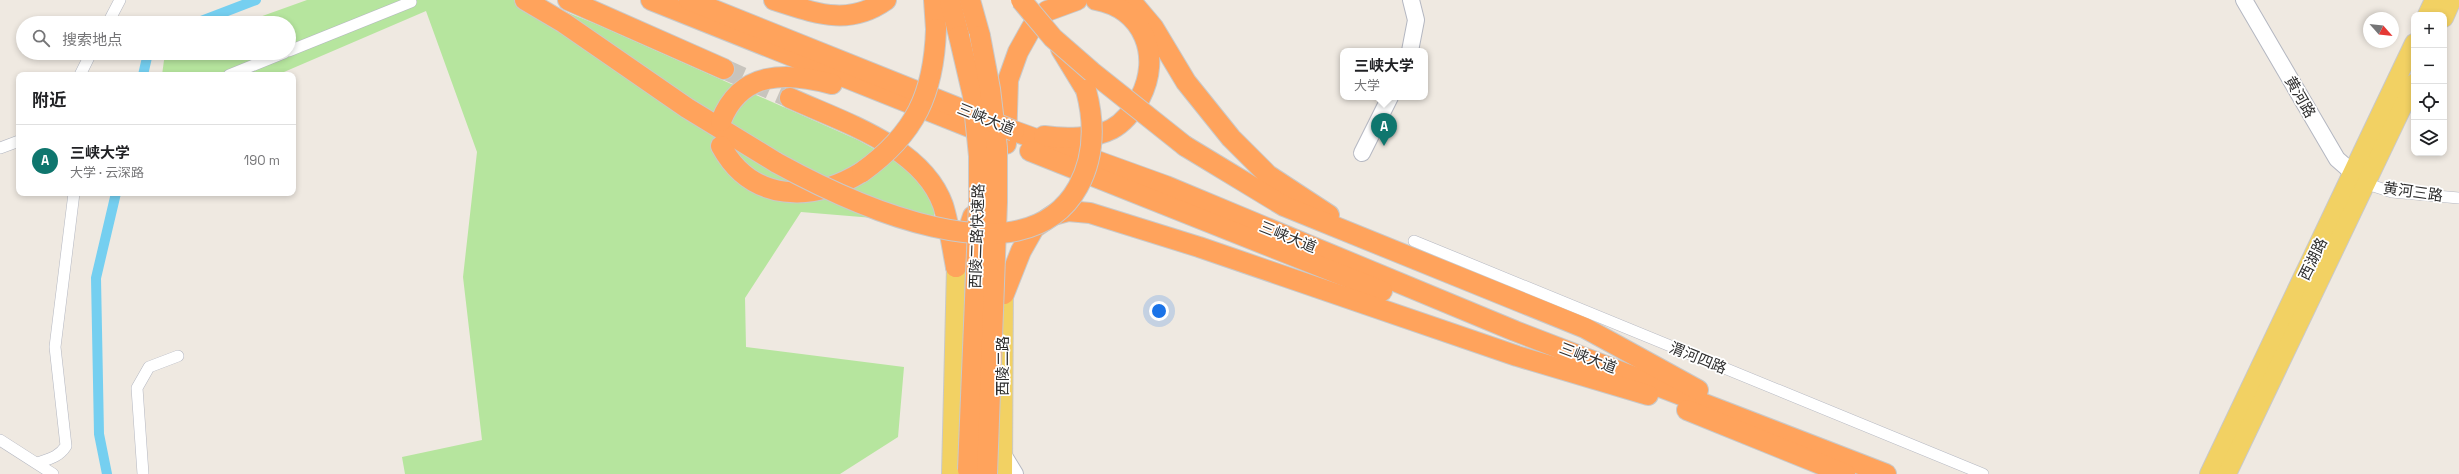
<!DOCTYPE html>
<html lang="zh">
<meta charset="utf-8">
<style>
:root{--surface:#fff;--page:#f6f6f6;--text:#202124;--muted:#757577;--line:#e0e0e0;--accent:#0f766e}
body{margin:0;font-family:"Space Grotesk","Noto Sans SC",sans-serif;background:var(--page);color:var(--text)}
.controls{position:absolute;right:12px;top:12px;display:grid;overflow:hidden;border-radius:8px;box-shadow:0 2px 6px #0003}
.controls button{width:36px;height:36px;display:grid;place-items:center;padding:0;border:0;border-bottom:1px solid var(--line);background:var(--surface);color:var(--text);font:20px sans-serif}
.compass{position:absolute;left:2363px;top:12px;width:36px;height:36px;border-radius:50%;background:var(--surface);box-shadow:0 2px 6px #0003;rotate:117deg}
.you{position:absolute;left:1159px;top:311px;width:14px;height:14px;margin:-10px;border:3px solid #fff;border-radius:50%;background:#1a73e8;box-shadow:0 0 0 6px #1a73e833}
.badge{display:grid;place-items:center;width:26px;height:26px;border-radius:50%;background:var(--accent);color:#fff;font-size:13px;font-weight:700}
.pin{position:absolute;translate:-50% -33px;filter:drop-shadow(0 1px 2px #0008)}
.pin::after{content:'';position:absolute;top:21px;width:14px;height:12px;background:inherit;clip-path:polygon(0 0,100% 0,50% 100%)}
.popup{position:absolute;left:1340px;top:48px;width:88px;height:52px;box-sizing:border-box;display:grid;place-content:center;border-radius:8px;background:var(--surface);filter:drop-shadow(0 1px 3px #0005);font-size:13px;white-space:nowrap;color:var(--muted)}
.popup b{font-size:15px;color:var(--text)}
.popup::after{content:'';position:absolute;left:50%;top:100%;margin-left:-8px;border:8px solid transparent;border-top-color:var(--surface)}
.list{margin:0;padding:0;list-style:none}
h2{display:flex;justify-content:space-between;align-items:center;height:52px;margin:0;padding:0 16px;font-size:17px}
h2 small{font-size:13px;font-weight:400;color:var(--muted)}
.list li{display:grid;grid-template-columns:26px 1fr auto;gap:12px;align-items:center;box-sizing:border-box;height:72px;padding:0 16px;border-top:1px solid var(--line)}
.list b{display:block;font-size:15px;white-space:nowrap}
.list p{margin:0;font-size:13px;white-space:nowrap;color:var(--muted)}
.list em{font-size:13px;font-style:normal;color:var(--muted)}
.icon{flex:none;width:22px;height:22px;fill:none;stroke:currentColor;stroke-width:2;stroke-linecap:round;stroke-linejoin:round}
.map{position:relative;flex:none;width:2459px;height:474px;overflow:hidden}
.search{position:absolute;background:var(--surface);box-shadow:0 2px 6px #0003;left:16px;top:16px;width:280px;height:44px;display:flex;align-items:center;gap:10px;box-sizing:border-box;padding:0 14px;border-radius:22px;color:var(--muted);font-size:15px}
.panel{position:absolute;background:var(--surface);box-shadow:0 2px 6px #0003;left:16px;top:72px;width:280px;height:124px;border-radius:8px}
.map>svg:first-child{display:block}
.green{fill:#b6e59e}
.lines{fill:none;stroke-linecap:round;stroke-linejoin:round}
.canal{stroke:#75cff0;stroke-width:10}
.highway-tunnel{stroke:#c8c4bd;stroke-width:20;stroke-dasharray:20 10;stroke-linecap:butt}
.street-casing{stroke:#b4b7c1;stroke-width:12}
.secondary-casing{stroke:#b4b7c1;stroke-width:18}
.primary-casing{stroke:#c9c9c9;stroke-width:20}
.highway-casing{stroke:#c9c9c9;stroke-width:22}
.street{stroke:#fff;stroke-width:11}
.secondary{stroke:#fff;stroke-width:16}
.primary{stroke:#f2d163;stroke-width:18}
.highway{stroke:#ffa35c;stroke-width:20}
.highway-bridge-casing{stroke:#c9c9c9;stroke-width:22;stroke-linecap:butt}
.highway-bridge{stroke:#ffa35c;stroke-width:20}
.labels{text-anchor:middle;stroke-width:3.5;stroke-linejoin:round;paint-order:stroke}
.street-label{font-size:15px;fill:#2e2e2e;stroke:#fff}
</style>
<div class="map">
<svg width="2459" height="474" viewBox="0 0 2459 474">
<rect width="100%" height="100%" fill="#efe9e1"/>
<path class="green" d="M307,0H536L596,24L858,140L911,169L926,189L934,209V223L801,212L745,298L746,347L904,367L898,437L840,474H405L402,457L482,440L463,277L477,152L426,11L277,75H162L165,53H289V23H243Z"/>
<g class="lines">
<g class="canal">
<path d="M196,23L256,0"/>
<path d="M143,75L148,53"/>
<path d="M107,474L99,434L96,278L116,193"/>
</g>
<path class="highway-tunnel" d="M724,69L790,98"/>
<defs>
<g id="street">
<path d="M108,23L120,0"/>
<path d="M289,51L411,2"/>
<path d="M80,75L91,53"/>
<path d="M229,75L284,53"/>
<path d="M0,148L19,141"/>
<path d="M2367,184L2392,192L2459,198"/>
<path d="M1414,241L1983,474"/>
<path d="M0,440L53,474"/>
<path d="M37,463C49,459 59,457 66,446L55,347L74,193"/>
<path d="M143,474L137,388L149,367L178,356"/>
</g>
<g id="secondary">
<path d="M2244,0L2337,159L2361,180"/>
<path d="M1410,51L1416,20L1411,0"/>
<path d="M1362,153L1390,97"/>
<path d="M1004,456L1015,474"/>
</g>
<g id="primary">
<path d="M2427,15L2434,0"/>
<path d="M2444,18L2452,0"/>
<path d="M951,474L956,267"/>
<path d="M1003,474L1004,279"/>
<path d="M2209,474L2414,43"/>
<path d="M2227,474L2414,83"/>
</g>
<g id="highway">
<path d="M525,0L564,23L687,108L777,163"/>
<path d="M568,0L724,69"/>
<path d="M651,0L982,132"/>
<path d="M689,0L986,119"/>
<path d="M774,0C815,13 848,27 886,0"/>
<path d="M934,0L936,29"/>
<path d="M950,0L959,36"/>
<path d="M970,0L980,36"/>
<path d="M1124,0L1136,7L1153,27L1186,82L1231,138L1268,175L1329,215"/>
<path d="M1061,49L1086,90"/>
<path d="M790,98C842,122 922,146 943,205C949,224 952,247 956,267"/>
<path d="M721,121C741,70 787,72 832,84"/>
<path d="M1014,131L1166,186L1515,331L1886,474"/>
<path d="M1044,136C1065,139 1093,139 1112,129C1125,122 1134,109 1140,98C1162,56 1144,9 1096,0"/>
<path d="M1006,144L1008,80L1018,52L1032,27L1047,11L1077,0"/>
<path d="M721,146C752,203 813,202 862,172"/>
<path d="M1185,146L1284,206L1585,328L1698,390"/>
<path d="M1030,151L1382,291"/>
<path d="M956,267L973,216"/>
<path d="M1004,294L1021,251L1034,228L1053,215L1068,211L1090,213L1199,247L1517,356L1648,395"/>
<path d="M1687,410L1845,474"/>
</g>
</defs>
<use href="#street" class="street-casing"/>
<use href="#secondary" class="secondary-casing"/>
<use href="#primary" class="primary-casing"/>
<use href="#highway" class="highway-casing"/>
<use href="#street" class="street"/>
<use href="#secondary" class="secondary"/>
<use href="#primary" class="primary"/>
<use href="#highway" class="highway"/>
<defs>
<g id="highway-bridge">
<path d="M1021,0L1053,38L1092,72L1185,146"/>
<path d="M959,36L973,96L979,156V203L968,470"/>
<path d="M980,36L990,89L997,148V202L987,474"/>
<path d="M986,119L1014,131"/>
<path d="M777,163C848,202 1023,286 1078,187C1095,156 1095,124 1086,90"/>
<path d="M862,172C915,134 934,94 936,29"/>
</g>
</defs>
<use href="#highway-bridge" class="highway-bridge-casing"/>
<use href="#highway-bridge" class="highway-bridge"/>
</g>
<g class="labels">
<g class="street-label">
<text transform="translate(2300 97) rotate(60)" y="5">黄河路</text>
<text transform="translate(986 119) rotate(22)" y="5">三峡大道</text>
<text transform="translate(2413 192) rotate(8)" y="5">黄河三路</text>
<text transform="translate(977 236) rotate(-88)" y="5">西陵二路快速路</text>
<text transform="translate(1288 237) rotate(22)" y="5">三峡大道</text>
<text transform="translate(2313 259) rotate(-64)" y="5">西湖路</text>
<text transform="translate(1588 358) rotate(21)" y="5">三峡大道</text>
<text transform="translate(1698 358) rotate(22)" y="5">渭河四路</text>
<text transform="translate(1003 366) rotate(-90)" y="5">西陵二路</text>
</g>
</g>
</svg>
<div class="controls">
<button>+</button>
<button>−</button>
<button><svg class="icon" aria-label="locate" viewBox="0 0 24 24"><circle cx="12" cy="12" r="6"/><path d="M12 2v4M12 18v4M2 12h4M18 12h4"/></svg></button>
<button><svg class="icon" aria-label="layers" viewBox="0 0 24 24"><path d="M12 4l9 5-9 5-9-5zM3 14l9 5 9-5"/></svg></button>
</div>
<svg class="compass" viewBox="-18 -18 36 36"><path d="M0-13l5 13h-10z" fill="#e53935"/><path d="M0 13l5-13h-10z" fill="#757577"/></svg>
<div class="you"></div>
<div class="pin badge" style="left:1384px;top:146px">A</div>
<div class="popup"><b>三峡大学</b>大学</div>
<div class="search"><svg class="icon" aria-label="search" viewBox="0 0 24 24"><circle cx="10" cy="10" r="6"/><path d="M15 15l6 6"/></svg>搜索地点</div>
<section class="panel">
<h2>附近<small></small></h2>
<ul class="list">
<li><span class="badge">A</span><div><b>三峡大学</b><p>大学 · 云深路</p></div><em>190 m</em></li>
</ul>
</section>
</div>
